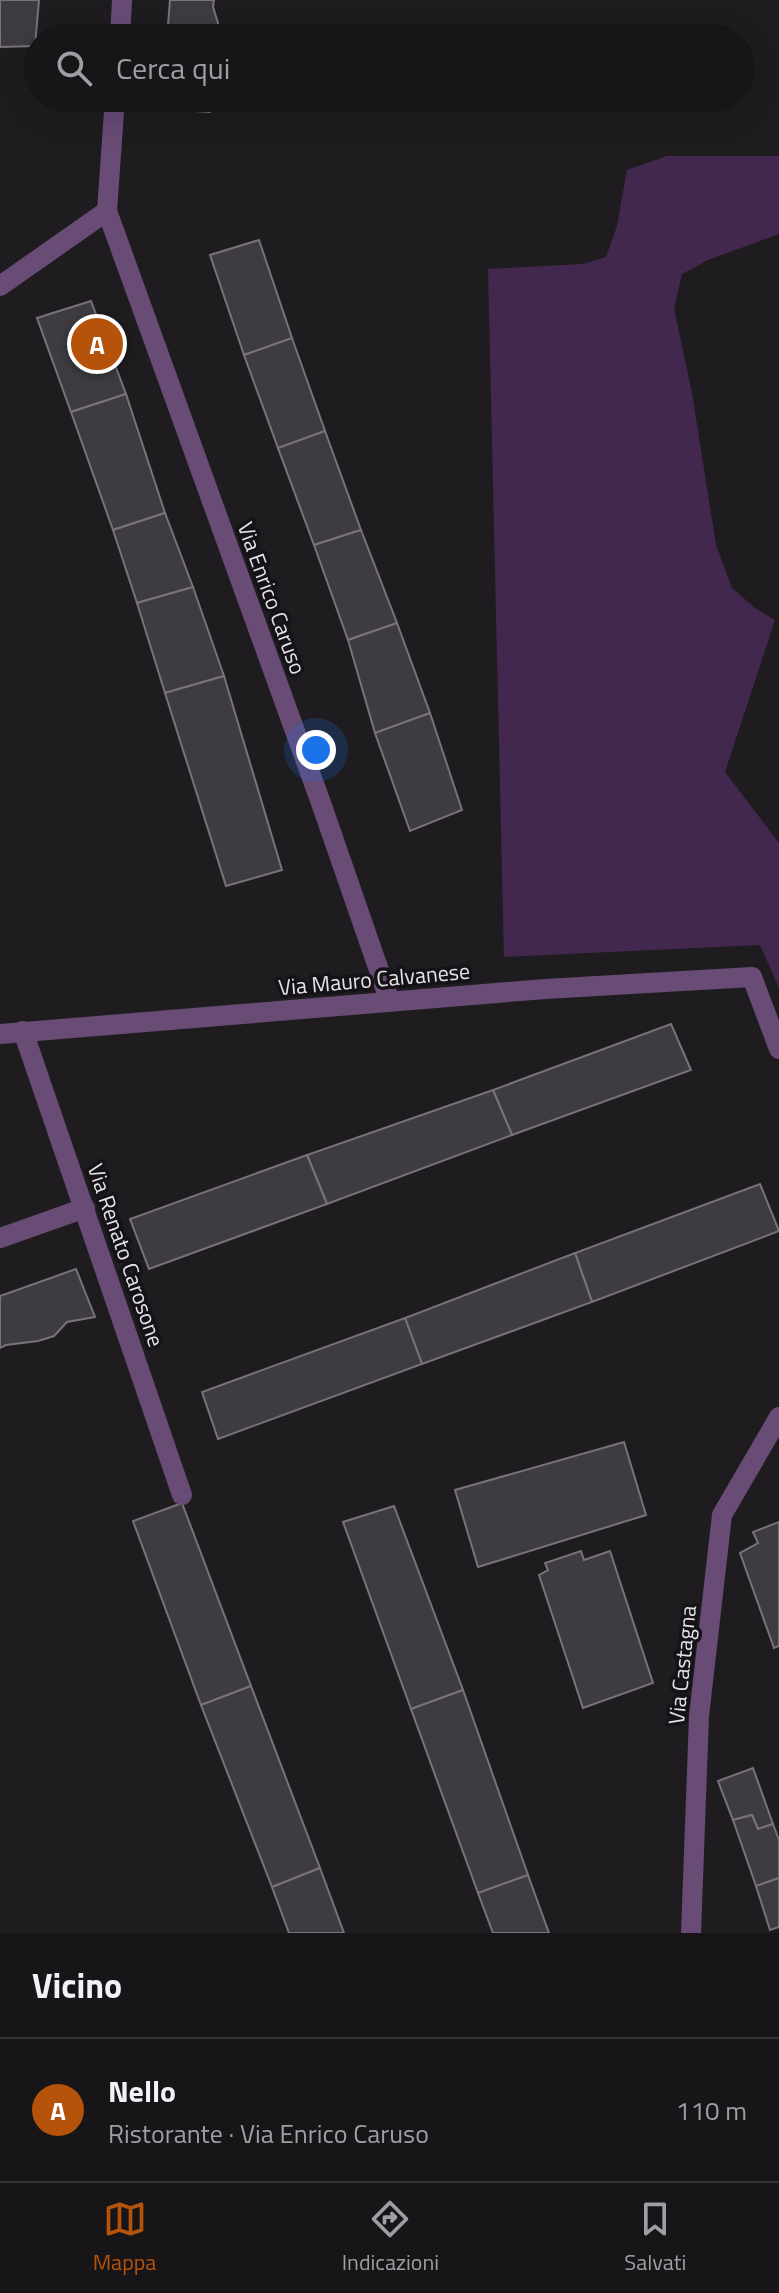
<!DOCTYPE html>
<html lang="it">
<meta charset="utf-8">
<style>
:root{--surface:#171518;--page:#242225;--text:#f1f3f6;--muted:#9e9fa2;--line:#363437;--accent:#b45309}
body{margin:0;font-family:"Titillium Web",sans-serif;background:var(--page);color:var(--text)}
.you{position:absolute;left:316px;top:750px;width:28px;height:28px;margin:-20px;border:6px solid #fff;border-radius:50%;background:#1a73e8;box-shadow:0 0 0 12px #1a73e833}
.badge{display:grid;place-items:center;width:52px;height:52px;border-radius:50%;background:var(--accent);color:#fff;font-size:26px;font-weight:700}
.pin{position:absolute;translate:-50% -50%;border:4px solid #fff;box-shadow:0 2px 8px #0006}
.list{margin:0;padding:0;list-style:none}
h2{display:flex;justify-content:space-between;align-items:center;height:104px;margin:0;padding:0 32px;font-size:34px}
h2 small{font-size:26px;font-weight:400;color:var(--muted)}
.list li{display:grid;grid-template-columns:52px 1fr auto;gap:24px;align-items:center;box-sizing:border-box;height:144px;padding:0 32px;border-top:2px solid var(--line)}
.list b{display:block;font-size:30px;white-space:nowrap}
.list p{margin:0;font-size:26px;white-space:nowrap;color:var(--muted)}
.list em{font-size:26px;font-style:normal;color:var(--muted)}
.icon{flex:none;width:44px;height:44px;fill:none;stroke:currentColor;stroke-width:2;stroke-linecap:round;stroke-linejoin:round}
.map{position:relative;flex:none;width:779px;height:1933px;overflow:hidden}
.search{position:absolute;background:var(--surface);box-shadow:0 8px 32px #0002;left:24px;right:24px;top:24px;height:88px;display:flex;align-items:center;gap:20px;box-sizing:border-box;padding:0 28px;border-radius:44px;color:var(--muted);font-size:30px}
.sheet{height:248px;background:var(--surface)}
nav{display:flex;justify-content:space-around;align-items:center;box-sizing:border-box;height:112px;border-top:2px solid var(--line);background:var(--surface);font-size:22px;color:var(--muted)}
nav a{display:grid;justify-items:center;gap:4px}
nav .on{color:var(--accent)}
.map>svg:first-child{display:block}
.green{fill:#42284e}
.building{fill:#3f3c41;stroke:#777379;stroke-width:2}
.lines{fill:none;stroke-linecap:round;stroke-linejoin:round}
.minor{stroke:#684c76;stroke-width:20}
.labels{text-anchor:middle;stroke-width:7;stroke-linejoin:round;paint-order:stroke}
.street-label{font-size:22px;fill:#e4e2e5;stroke:#151317}
</style>
<div class="map">
<svg width="779" height="1933" viewBox="0 0 779 1933">
<rect width="100%" height="100%" fill="#1f1c20"/>
<path class="green" d="M667,156H779V234L708,260L682,274L674,309L692,393L716,545L732,588L755,608L775,620L725,772L779,843V988L760,945L504,957L488,269L583,264L606,257L617,226L627,170Z"/>
<g class="building">
<path d="M0,0H39L35,46L0,47Z"/>
<path d="M170,0H214L213,7L218,23V38H167Z"/>
<path d="M162,98H216L210,112L162,109Z"/>
<path d="M259,240L292,338L244,355L210,255Z"/>
<path d="M91,301L126,394L71,412L37,318Z"/>
<path d="M292,338L325,431L278,448L244,355Z"/>
<path d="M126,394L165,513L113,530L71,412Z"/>
<path d="M325,431L361,530L314,545L278,448Z"/>
<path d="M165,513L193,587L137,603L113,530Z"/>
<path d="M361,530L397,623L348,640L314,545Z"/>
<path d="M193,587L224,676L165,693L137,603Z"/>
<path d="M397,623L430,713L375,733L348,640Z"/>
<path d="M224,676L282,870L226,886L165,693Z"/>
<path d="M430,713L462,810L410,831L375,733Z"/>
<path d="M671,1024L691,1070L512,1135L493,1090Z"/>
<path d="M493,1090L512,1135L327,1204L307,1155Z"/>
<path d="M307,1155L327,1204L149,1269L130,1219Z"/>
<path d="M760,1184L779,1231L592,1302L575,1253Z"/>
<path d="M575,1253L592,1302L422,1364L405,1318Z"/>
<path d="M76,1269L95,1317L67,1322L54,1336L38,1341L6,1345L0,1348V1296Z"/>
<path d="M405,1318L422,1364L218,1439L202,1392Z"/>
<path d="M624,1442L646,1515L478,1567L455,1490Z"/>
<path d="M182,1503L251,1686L201,1705L133,1521Z"/>
<path d="M394,1506L463,1690L411,1709L343,1522Z"/>
<path d="M779,1522V1646L774,1648L740,1553L758,1543L753,1532Z"/>
<path d="M581,1551L584,1560L610,1551L653,1683L583,1708L539,1575L548,1570L545,1563Z"/>
<path d="M251,1686L320,1868L272,1887L201,1705Z"/>
<path d="M463,1690L528,1875L478,1893L411,1709Z"/>
<path d="M753,1768L773,1824L758,1829L752,1815L733,1820L718,1781Z"/>
<path d="M752,1815L758,1829L773,1824L779,1840V1878L756,1886L733,1820Z"/>
<path d="M320,1868L344,1933H289L272,1887Z"/>
<path d="M528,1875L549,1933H493L478,1893Z"/>
<path d="M779,1878V1927L770,1930L756,1886Z"/>
</g>
<g class="lines">
<g class="minor">
<path d="M120,38L122,0"/>
<path d="M107,211L115,98"/>
<path d="M0,286L107,211L321,803L390,1002"/>
<path d="M23,1031L182,1495"/>
<path d="M0,1034L545,989L752,977L779,1049"/>
<path d="M0,1238L85,1208"/>
<path d="M691,1933L699,1716L722,1515L779,1417"/>
</g>
</g>
<g class="labels">
<g class="street-label">
<text transform="translate(272 598) rotate(70)" y="8">Via Enrico Caruso</text>
<text transform="translate(374 979) rotate(-5)" y="8">Via Mauro Calvanese</text>
<text transform="translate(126 1255) rotate(71)" y="8">Via Renato Carosone</text>
<text transform="translate(682 1665) rotate(-84)" y="8">Via Castagna</text>
</g>
</g>
</svg>
<div class="you"></div>
<div class="pin badge" style="left:97px;top:344px">A</div>
<div class="search"><svg class="icon" aria-label="search" viewBox="0 0 24 24"><circle cx="10" cy="10" r="6"/><path d="M15 15l6 6"/></svg>Cerca qui</div>
</div>
<section class="sheet">
<h2>Vicino<small></small></h2>
<ul class="list">
<li><span class="badge">A</span><div><b>Nello</b><p>Ristorante · Via Enrico Caruso</p></div><em>110 m</em></li>
</ul>
</section>
<nav>
<a class="on"><svg class="icon" aria-label="map" viewBox="0 0 24 24"><path d="M3 6l6-2 6 2 6-2v14l-6 2-6-2-6 2zM9 4v14M15 6v14"/></svg>Mappa</a>
<a><svg class="icon" aria-label="directions" viewBox="0 0 24 24"><path d="M12 3l9 9-9 9-9-9zM9 14v-3h6M13 9l2 2-2 2"/></svg>Indicazioni</a>
<a><svg class="icon" aria-label="saved" viewBox="0 0 24 24"><path d="M7 4h10v16l-5-4-5 4z"/></svg>Salvati</a>
</nav>
